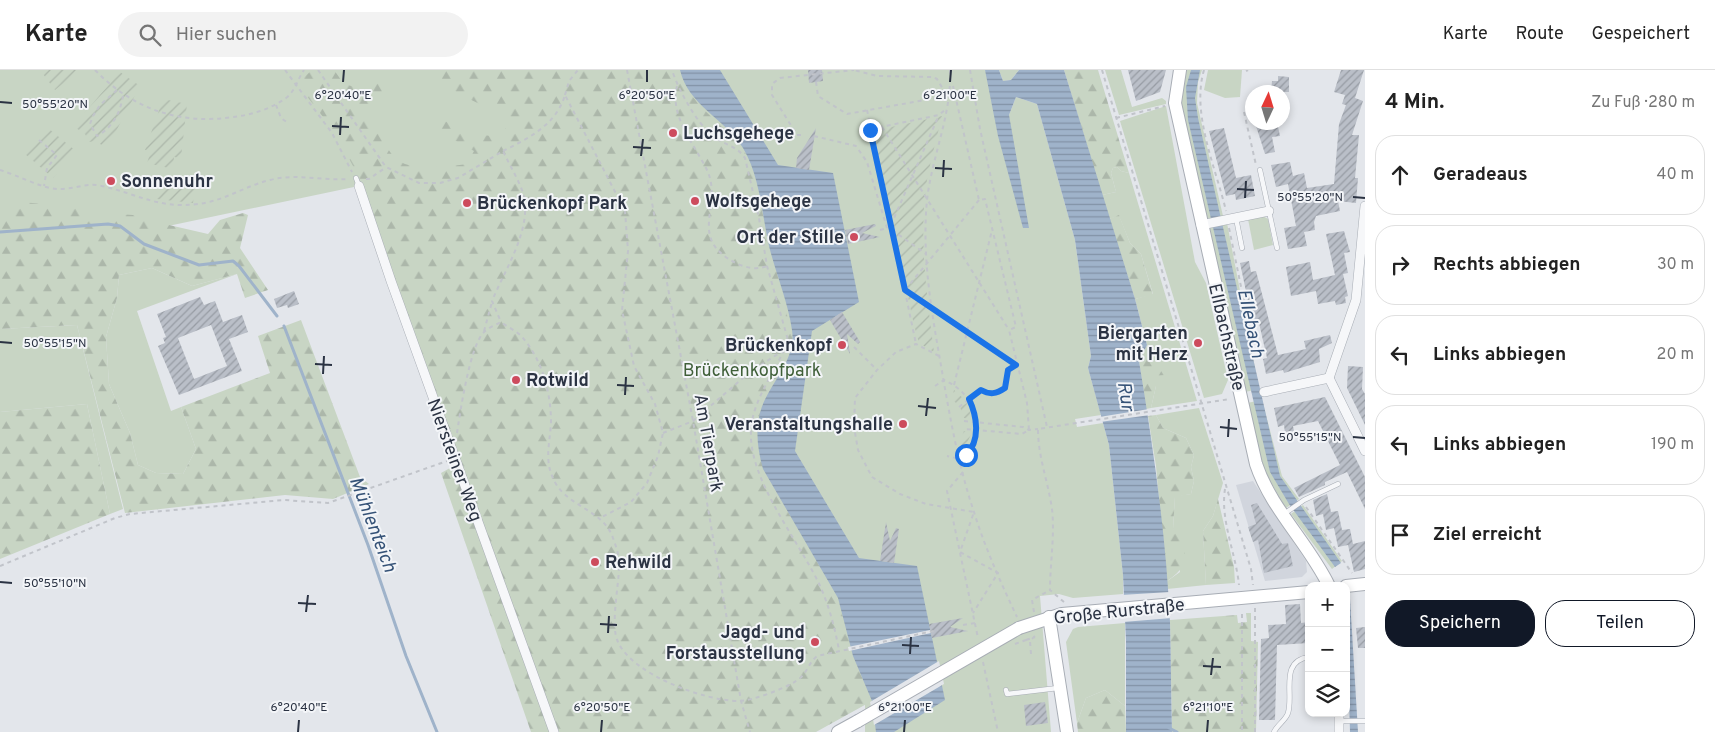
<!DOCTYPE html>
<html lang="de">
<meta charset="utf-8">
<style>
:root{--surface:#fff;--page:#f2f2f2;--text:#222;--muted:#767676;--line:#e0e0e0;--accent:#111827}
body{margin:0;font-family:Overpass,sans-serif;background:var(--page);color:var(--text)}
.controls{position:absolute;right:15px;bottom:15px;display:grid;overflow:hidden;border-radius:10px;box-shadow:0 2px 8px #0003}
.controls button{width:45px;height:45px;display:grid;place-items:center;padding:0;border:0;border-bottom:1px solid var(--line);background:var(--surface);color:var(--text);font:25px sans-serif}
.compass{position:absolute;left:1245px;top:15px;width:45px;height:45px;border-radius:50%;background:var(--surface);box-shadow:0 2px 8px #0003;rotate:4deg}
.stop{position:absolute;width:15px;height:15px;margin:-11px;border:4px solid #1a73e8;border-radius:50%;background:#fff}
.stop.end{background:#1a73e8;border-color:#fff;box-shadow:0 1px 5px #0008}
.list{margin:0;padding:0;list-style:none}
h2{display:flex;justify-content:space-between;align-items:center;height:65px;margin:0;padding:0 20px;font-size:21px}
h2 small{font-size:16px;font-weight:400;color:var(--muted)}
.list li{display:grid;grid-template-columns:32px 1fr auto;gap:15px;align-items:center;box-sizing:border-box;height:80px;margin:0 10px 10px;padding:0 10px;border:1px solid var(--line);border-radius:20px}
.list b{display:block;font-size:19px;white-space:nowrap}
.list em{font-size:16px;font-style:normal;color:var(--muted)}
.actions{display:flex;gap:10px;padding:15px 20px}
.actions a{flex:1;padding:11px 0;border:1px solid var(--accent);border-radius:20px;text-align:center;font-size:18px;color:var(--accent)}
.actions .main{background:var(--accent);color:#fff}
.icon{flex:none;width:28px;height:28px;fill:none;stroke:currentColor;stroke-width:2;stroke-linecap:round;stroke-linejoin:round}
.map{position:relative;flex:none;width:1365px;height:662px;overflow:hidden}
header{display:flex;align-items:center;gap:30px;box-sizing:border-box;height:70px;padding:0 25px;background:var(--surface);border-bottom:1px solid var(--line)}
header strong{font-size:24px}
nav{display:flex;gap:28px;margin-inline-start:auto;font-size:18px}
.search{width:350px;height:45px;background:var(--page);display:flex;align-items:center;gap:12px;box-sizing:border-box;padding:0 18px;border-radius:28px;color:var(--muted);font-size:19px}
main{display:flex}
aside{flex:1;background:var(--surface)}
.map>svg:first-child{display:block}
.built{fill:#d1d5dd}
.green{fill:#c8d5c4}
.forest{fill:url(#forest-firs)}
.garden{fill:url(#garden-furrows)}
.water{fill:url(#water-rules)}
.pier{fill:#e3e6eb}
.lines{fill:none;stroke-linecap:round;stroke-linejoin:round}
.stream{stroke:#9fb3ca;stroke-width:3}
.building{fill:url(#building-hatch);fill-rule:evenodd}
.service-casing{stroke:#a8adb5;stroke-width:5.5}
.minor-casing{stroke:#a8adb5;stroke-width:10}
.secondary-casing{stroke:#a8adb5;stroke-width:14}
.path{stroke:#c1c4ca;stroke-width:2;stroke-dasharray:4 4;stroke-linecap:butt}
.service{stroke:#f6f7f9;stroke-width:4.5}
.minor{stroke:#f6f7f9;stroke-width:9}
.secondary{stroke:#fff;stroke-width:12}
.secondary-bridge-casing{stroke:#a8adb5;stroke-width:14;stroke-linecap:butt}
.path-bridge{stroke:#c1c4ca;stroke-width:2;stroke-dasharray:4 4;stroke-linecap:butt}
.secondary-bridge{stroke:#fff;stroke-width:12}
.route{stroke:#1a73e8;stroke-width:6}
.ticks{fill:none;stroke:#2b3343;stroke-width:2}
.poi-dot{fill:#cd4b5d;stroke:#f3f5f8;stroke-width:2}
.labels{text-anchor:middle;stroke-width:4;stroke-linejoin:round;paint-order:stroke}
.poi-label{font-size:18px;font-weight:bold;fill:#2b3343;stroke:#f3f5f8;text-anchor:start}
.street-label{font-size:18px;fill:#2b3343;stroke:#f3f5f8}
.park-label{font-size:18px;fill:#3f5f38;stroke:#f3f5f8}
.water-label{font-size:19px;font-style:italic;fill:#355277;stroke:#f3f5f8}
.ticks-label{font-size:12px;text-anchor:middle;fill:#2b3343;stroke:#f3f5f8;stroke-width:4;stroke-linejoin:round;paint-order:stroke}
</style>
<header>
<strong>Karte</strong>
<div class="search"><svg class="icon" aria-label="search" viewBox="0 0 24 24"><circle cx="10" cy="10" r="6"/><path d="M15 15l6 6"/></svg>Hier suchen</div>
<nav><a>Karte</a><a>Route</a><a>Gespeichert</a></nav>
</header>
<main>
<div class="map">
<svg width="1365" height="662" viewBox="0 0 1365 662">
<defs>
<pattern id="forest-firs" width="22" height="20" patternUnits="userSpaceOnUse" patternTransform="scale(1.25)"><rect width="22" height="20" fill="#c8d5c4"/><path d="M5 1l3.5 6h-7zM16 11l3.5 6h-7z" fill="#acb7aa"/></pattern>
<pattern id="garden-furrows" width="10" height="10" patternUnits="userSpaceOnUse" patternTransform="scale(1.25)"><rect width="10" height="10" fill="#c8d5c4"/><path d="M-1 1l2-2M0 10L10 0M9 11l2-2" fill="none" stroke="#acb7aa"/></pattern>
<pattern id="water-rules" width="6" height="5" patternUnits="userSpaceOnUse" patternTransform="scale(1.25)"><rect width="6" height="5" fill="#9fb3ca"/><path d="M0 2.5h6" fill="none" stroke="#8292a6"/></pattern>
<pattern id="building-hatch" width="6" height="6" patternUnits="userSpaceOnUse" patternTransform="scale(1.25)"><rect width="6" height="6" fill="#babfc8"/><path d="M-1 1l2-2M0 6l6-6M5 7l2-2" fill="none" stroke="#979ca4"/></pattern>
</defs>
<rect width="100%" height="100%" fill="#e3e6eb"/>
<path class="built" d="M1253,411L1306,491L1307,502L1302,507L1265,511L1236,415Z"/>
<g class="green">
<path d="M0,0H985L1009,45L1016,27L1037,34L1075,170L1091,286L1088,298L1101,345L1075,349L1077,357L1103,353L1109,375L1123,505V524L1073,528L1059,524L1040,526L1051,662H865V623L373,113L130,164L0,171Z"/>
<path d="M999,0H1019L1011,10L1003,11Z"/>
<path d="M1105,0H1121L1132,37L1162,28L1166,31V34L1119,45Z"/>
<path d="M1185,0H1202L1198,12L1197,33L1223,146L1205,150L1180,32Z"/>
<path d="M1208,0H1242L1240,27L1225,28L1204,20Z"/>
<path d="M1166,36L1195,192L1206,213L1228,310L1222,324L1204,328L1120,51Z"/>
<path d="M1117,97L1121,101L1129,103L1197,331L1151,338L1156,316L1150,317L1147,306L1162,281L1147,275L1135,229L1153,224L1141,184L1130,173L1119,146L1109,149L1102,125L1116,122L1111,103L1113,98Z"/>
<path d="M1263,146L1268,149L1273,175L1254,180L1248,149Z"/>
<path d="M1227,153L1259,319L1245,322L1207,158Z"/>
<path d="M152,198L192,216L237,204L137,241L171,341L181,337L196,379L183,404L156,403L138,395L130,363L109,314L106,267L117,228L119,205Z"/>
<path d="M77,255L123,439L110,444L87,334L0,342V259Z"/>
<path d="M1262,330L1282,406L1299,429L1286,438L1263,399L1247,333Z"/>
<path d="M1199,338L1223,413L1213,446L1203,461L1206,515L1167,519L1166,512L1180,502L1173,459L1175,426L1191,424L1194,411L1191,397L1194,385L1186,368L1163,358L1156,345Z"/>
<path d="M1303,435L1342,491L1332,499L1291,444Z"/>
<path d="M1125,553V636L1105,620L1086,628L1077,653L1066,572L1073,559L1078,557Z"/>
</g>
<g class="forest">
<path d="M312,0H334L344,14L355,17L377,11L385,24L369,44C377,57 384,76 395,88C408,102 450,96 467,94L474,81L445,65L437,57L445,51L475,65L498,66L509,55L494,41L457,23L432,0H680C687,32 719,51 740,75C745,80 748,89 751,95L793,270L791,281L769,323L763,399L838,528L853,586L872,631L816,662H531L441,403L459,393L358,105L334,61L299,16L300,11Z"/>
<path d="M1064,0H1098L1129,103L1121,101L1117,97L1113,98L1111,103L1116,122L1102,125Z"/>
<path d="M22,132L83,138L91,151H108L116,144L133,145L143,149L208,164L220,150L243,143L248,145L240,178L268,220L245,228L237,204L192,216L152,198L119,205L117,228L106,267L109,314L130,363L138,395L156,403L183,404L196,379L181,337L270,303L258,266L301,250L360,407L369,414L333,429L285,425L125,443L77,255L0,259V146L7,135Z"/>
<path d="M1119,145L1130,173L1141,184L1153,225L1135,229L1109,149Z"/>
<path d="M1147,275L1162,281L1170,290L1169,299L1165,305L1148,306L1150,316H1156L1151,338L1146,339L1139,291Z"/>
<path d="M87,334L110,444L0,489V342Z"/>
<path d="M1156,345L1163,358L1186,368L1194,385L1191,397L1194,411L1191,424L1175,427L1173,459L1183,465C1186,490 1188,497 1166,512L1156,396L1148,346Z"/>
<path d="M1218,429L1234,497L1235,513L1206,515L1203,461L1213,446Z"/>
<path d="M1246,543H1251V571L1258,572L1256,662H1172L1170,550L1237,545L1238,553L1247,552Z"/>
<path d="M1105,620L1125,636L1126,662H1078L1077,653L1086,628Z"/>
</g>
<g class="garden">
<path d="M40,0H80L55,20Z"/>
<path d="M120,2L140,16L107,78L95,71L89,72L85,64L73,56Z"/>
<path d="M163,29L187,34L181,88L174,87L173,99L147,93L151,81L145,80Z"/>
<path d="M942,46C937,67 931,88 927,110C918,167 927,226 934,282L919,273L914,255L873,61Z"/>
<path d="M48,58L76,81L53,108L25,84Z"/>
<path d="M159,107L196,111L193,133L157,129Z"/>
<path d="M954,320L965,330L958,335L952,329Z"/>
<path d="M967,333L972,349L964,348L960,337Z"/>
<path d="M964,361L972,362L963,382L959,373Z"/>
</g>
<g class="water">
<path d="M680,0H720L778,95L833,103L859,232L812,261L795,381L859,488L917,496L945,630L894,662H876L872,631L853,586L838,528L763,399C758,381 755,362 760,343C767,315 797,291 792,260C788,232 776,204 769,176C762,145 760,106 743,78C725,49 688,35 680,0Z"/>
<path d="M985,0H999L1003,11L1011,10L1019,0H1064L1135,229L1147,275L1139,291C1153,377 1166,464 1170,552C1171,588 1171,625 1172,662H1126V571L1123,505L1109,375L1088,298L1091,286L1075,170L1037,34L1016,27L1009,45L1029,158H1023L998,66Z"/>
<path d="M1191,0H1200L1195,28L1198,48L1280,406L1341,493L1335,497L1289,434L1270,402L1188,50L1186,17Z"/>
<path d="M1350,529L1358,662H1350L1346,530Z"/>
</g>
<g class="pier">
<path d="M1149,339L1150,345L1100,352L1099,347Z"/>
<path d="M1170,522L1172,548L1123,552L1121,525Z"/>
<path d="M930,560L931,563L849,581L848,577Z"/>
<path d="M939,591L944,614L874,655L870,632Z"/>
</g>
<g class="lines">
<g class="stream">
<path d="M0,162L108,154L120,156L144,174L199,195L233,191L239,196L277,246"/>
<path d="M284,256L368,475L406,586L437,662"/>
<path d="M1169,658L1177,662"/>
</g>
</g>
<g class="building">
<path d="M808,0H822L823,11L809,13Z"/>
<path d="M1128,0H1166L1160,22L1136,31Z"/>
<path d="M1341,0H1364L1355,28L1363,31L1352,65H1359L1355,108H1358L1356,133L1338,131L1340,141L1316,146L1314,152L1315,160L1304,162L1307,176L1288,179L1284,158L1296,156L1288,114L1276,117L1271,95L1290,92L1293,106L1304,103L1307,118L1334,114L1339,54L1346,35L1342,34L1345,25L1334,22Z"/>
<path d="M1278,6L1289,7V22H1271L1272,11H1278Z"/>
<path d="M1277,52L1280,66L1272,67L1275,82L1265,84L1256,56Z"/>
<path d="M816,58L809,100L796,98L797,88Z"/>
<path d="M1224,58L1236,108L1251,105L1255,126L1236,130L1235,124L1226,126L1209,61Z"/>
<path d="M875,154L876,156L862,163L880,167L848,174L845,160Z"/>
<path d="M1344,161L1350,182L1344,183L1348,203L1343,204L1348,226L1345,227L1346,233L1336,235L1335,231L1318,234L1316,221L1291,226L1286,197L1310,192L1313,210L1335,205L1326,164Z"/>
<path d="M1249,191L1251,202L1256,201L1278,285L1306,279L1304,271L1330,265L1332,273L1319,279L1320,292L1284,303L1283,300L1266,304L1263,289L1267,288L1259,253L1247,256L1245,246L1251,245L1240,193Z"/>
<path d="M294,221L299,234L288,238L287,235L277,238L274,229Z"/>
<path d="M200,227L204,235L215,231L223,252L242,245L248,262L229,269L242,301L179,325L158,276L165,273L163,268L166,267L157,244ZM211,255L227,296L194,309L178,268Z"/>
<path d="M842,242L860,272L858,274L847,264L850,284L830,250Z"/>
<path d="M1348,296L1363,297L1362,319L1365,324V355L1347,318Z"/>
<path d="M1325,327L1365,407V439L1347,402L1325,412V415L1299,427L1294,418L1340,395L1318,351L1293,356L1294,361L1285,363L1284,355L1278,357L1274,338Z"/>
<path d="M1327,424L1331,442L1338,441L1342,460L1350,459L1353,474L1365,471V499L1354,502L1348,475L1338,477L1334,458L1326,460L1323,444L1316,446L1313,430Z"/>
<path d="M1257,433L1282,474L1288,473L1293,496L1264,503L1258,470L1253,472L1248,457L1256,454L1251,435Z"/>
<path d="M886,452L890,471L896,458L899,459L894,493L880,491Z"/>
<path d="M1300,534L1301,553L1309,552V573L1277,575L1275,650H1259L1261,569L1269,568L1268,555L1286,554L1285,535Z"/>
<path d="M963,548L950,557L968,561L932,568L929,554Z"/>
<path d="M1365,557V578H1358L1356,558Z"/>
<path d="M1045,632L1048,653L1026,656L1024,635Z"/>
</g>
<g class="lines">
<defs>
<g id="service">
<path d="M1260,100L1277,178"/>
<path d="M356,108L359,116"/>
<path d="M1236,148L1242,178"/>
<path d="M1284,444L1304,430L1338,414"/>
<path d="M1006,620L1007,624L1058,618"/>
<path d="M1339,651H1365"/>
<path d="M1274,662C1277,655 1286,650 1288,643C1294,624 1279,591 1309,587"/>
</g>
<g id="minor">
<path d="M359,116L391,211L554,662"/>
<path d="M1201,155L1269,141"/>
<path d="M1329,308L1356,230L1365,136"/>
<path d="M1329,308L1365,381"/>
<path d="M1264,322L1329,308"/>
<path d="M1339,643V662"/>
</g>
<g id="secondary">
<path d="M1180,0L1175,33L1256,394C1271,439 1309,474 1329,516"/>
<path d="M1346,516L1365,514"/>
<path d="M1049,547L1067,662"/>
<path d="M1019,558L1062,544L1309,522"/>
<path d="M838,662L858,651"/>
</g>
</defs>
<use href="#service" class="service-casing"/>
<use href="#minor" class="minor-casing"/>
<use href="#secondary" class="secondary-casing"/>
<g class="path">
<path d="M95,0C133,39 179,55 233,47C251,45 271,39 286,28C296,20 297,10 304,0"/>
<path d="M285,0L332,63L352,102"/>
<path d="M318,0L386,97L419,113H440L458,108L503,81C509,94 517,107 522,120C535,155 505,199 492,231L501,252"/>
<path d="M627,0L693,351L741,631L750,662"/>
<path d="M950,0C952,44 932,86 927,130C922,181 930,233 939,284C948,336 957,392 974,442C985,478 1001,513 1017,547"/>
<path d="M970,0L980,59L1047,357"/>
<path d="M1102,0L1251,499L1253,515"/>
<path d="M1204,0C1191,44 1216,98 1226,141"/>
<path d="M1246,1L1248,0"/>
<path d="M816,12L818,26L847,44L947,26L937,9L933,7L877,6L854,0"/>
<path d="M677,16C669,46 695,75 707,100C724,136 685,169 738,194C747,198 758,200 767,196"/>
<path d="M953,16L979,130L985,129L1016,257L1009,260L1027,333L1029,360L1022,364L965,359"/>
<path d="M117,20L100,35L93,46L90,54L97,66C113,57 120,43 123,26"/>
<path d="M565,25L569,11L578,0"/>
<path d="M276,35L281,48L288,53"/>
<path d="M867,40L916,274"/>
<path d="M1244,42L1256,95"/>
<path d="M1116,48L1165,36"/>
<path d="M882,57L1009,260"/>
<path d="M871,59L939,45L947,38"/>
<path d="M801,65H797L772,25V14L780,8L854,0"/>
<path d="M814,66L856,76L867,92L887,158"/>
<path d="M39,70L57,85L47,98L44,116"/>
<path d="M503,81C529,68 556,55 565,25L625,141L628,181L622,240L634,296L655,334L663,363L658,386L647,413L631,432L600,448"/>
<path d="M0,100C17,105 41,118 57,119C72,120 87,112 102,116C138,124 158,139 198,134C224,131 245,116 270,110C296,103 322,111 349,109"/>
<path d="M366,109H369L385,98"/>
<path d="M979,130L905,220L1016,295"/>
<path d="M891,155L939,45"/>
<path d="M1229,158L1246,241"/>
<path d="M880,160L891,157"/>
<path d="M892,160L926,184"/>
<path d="M850,165H855"/>
<path d="M484,261L492,232"/>
<path d="M854,277L877,300"/>
<path d="M784,280C773,304 752,333 751,360C748,411 801,473 821,518C830,539 835,559 839,580"/>
<path d="M939,286L916,274L896,282L877,300L855,328L854,357L858,380L872,407L900,424L926,434L974,442L960,482L998,503L973,543"/>
<path d="M954,315L992,160"/>
<path d="M935,316L944,310C977,324 990,364 960,389L947,386"/>
<path d="M959,337L981,320C990,325 996,324 1005,318L1008,300L1017,295"/>
<path d="M964,351L1023,357L1029,360L1038,359"/>
<path d="M457,363C460,343 470,275 484,262C488,258 495,255 501,252C507,257 517,261 522,267C542,289 551,323 551,352C550,375 543,392 556,414C570,437 604,441 613,468C616,476 620,488 619,497C619,515 610,556 618,572C633,605 705,631 739,631C752,631 786,618 796,611C807,605 808,593 817,586L938,560"/>
<path d="M663,363L693,351L750,302L784,280L788,270L767,196L759,148L745,88C736,75 724,75 713,66C697,54 678,19 672,0"/>
<path d="M963,402L947,421L978,568"/>
<path d="M1225,419C1220,450 1236,484 1239,515"/>
<path d="M1306,437L1352,503"/>
<path d="M0,496L115,448L130,444L284,430L328,433L447,391"/>
<path d="M1064,532L1050,520C1050,493 1055,465 1052,439C1048,411 1038,387 1038,359L1230,329"/>
<path d="M1034,542L1032,530L1050,520"/>
<path d="M1242,544V662"/>
<path d="M963,555L975,553"/>
<path d="M1026,570L1035,567"/>
<path d="M1031,584L1030,571L1037,564"/>
<path d="M983,592L998,662"/>
<path d="M1255,662V537"/>
</g>
<use href="#service" class="service"/>
<use href="#minor" class="minor"/>
<use href="#secondary" class="secondary"/>
<defs>
<path id="secondary-bridge" d="M858,651L1019,558"/>
</defs>
<use href="#secondary-bridge" class="secondary-bridge-casing"/>
<path class="path-bridge" d="M1015,574L1026,570"/>
<use href="#secondary-bridge" class="secondary-bridge"/>
</g>
<g class="lines">
<path class="route" d="M870,60L905,220L1016,295L1008,300L1005,318C996,324 990,325 981,320L969,329C977,346 981,370 966,385"/>
</g>
<path class="ticks" d="M343,12L344,0M647,12V0M950,12L951,0M0,32L12,33M332,56L349,57M340,65L341,47M633,77L651,78M641,86L643,69M935,98L952,99M943,107L944,90M1237,119L1254,120M1353,127L1365,128M1245,128L1246,111M0,272L12,273M315,294L332,295M323,304L324,286M617,315L634,316M625,325L626,307M918,336L936,338M926,346L928,328M1220,357L1237,359M1228,367L1229,349M1353,367L1365,368M0,512L12,513M298,533L316,534M306,542L308,525M600,554L617,555M608,563L609,546M902,575L919,576M910,584L911,567M1203,596L1221,597M1211,605L1213,588M298,662L299,650M601,662L602,650M904,662L905,650M1207,662L1208,650"/>
<g class="poi-dot">
<circle cx="673" cy="63" r="5"/>
<circle cx="111" cy="111" r="5"/>
<circle cx="695" cy="131" r="5"/>
<circle cx="467" cy="133" r="5"/>
<circle cx="854" cy="167" r="5"/>
<circle cx="1198" cy="273" r="5"/>
<circle cx="842" cy="275" r="5"/>
<circle cx="516" cy="310" r="5"/>
<circle cx="903" cy="354" r="5"/>
<circle cx="595" cy="492" r="5"/>
<circle cx="815" cy="572" r="5"/>
</g>
<g class="labels">
<g class="poi-label">
<text x="683" y="69">Luchsgehege</text>
<text x="121" y="117">Sonnenuhr</text>
<text x="705" y="137">Wolfsgehege</text>
<text x="477" y="139">Brückenkopf Park</text>
<text x="844" y="173" text-anchor="end">Ort der Stille</text>
<text x="1188" y="269" text-anchor="end">Biergarten<tspan x="1188" dy="21">mit Herz</tspan></text>
<text x="832" y="281" text-anchor="end">Brückenkopf</text>
<text x="526" y="316">Rotwild</text>
<text x="893" y="360" text-anchor="end">Veranstaltungshalle</text>
<text x="605" y="498">Rehwild</text>
<text x="805" y="568" text-anchor="end">Jagd- und<tspan x="805" dy="21">Forstausstellung</tspan></text>
</g>
<g class="street-label">
<text transform="translate(1227 267) rotate(77)" y="6">Ellbachstraße</text>
<text transform="translate(709 373) rotate(80)" y="6">Am Tierpark</text>
<text transform="translate(455 390) rotate(70)" y="6">Niersteiner Weg</text>
<text transform="translate(1119 541) rotate(-6)" y="6">Große Rurstraße</text>
</g>
<g class="park-label">
<text x="752" y="306">Brückenkopfpark</text>
</g>
<g class="water-label">
<text transform="translate(1252 253) rotate(78)" y="7">Ellebach</text>
<text transform="translate(1127 326) rotate(81)" y="7">Rur</text>
<text transform="translate(374 454) rotate(69)" y="7">Mühlenteich</text>
</g>
</g>
<g class="ticks-label">
<text x="343" y="29">6°20'40"E</text>
<text x="647" y="29">6°20'50"E</text>
<text x="950" y="29">6°21'00"E</text>
<text x="55" y="38">50°55'20"N</text>
<text x="1310" y="131">50°55'20"N</text>
<text x="55" y="277">50°55'15"N</text>
<text x="1310" y="371">50°55'15"N</text>
<text x="55" y="517">50°55'10"N</text>
<text x="299" y="641">6°20'40"E</text>
<text x="602" y="641">6°20'50"E</text>
<text x="905" y="641">6°21'00"E</text>
<text x="1208" y="641">6°21'10"E</text>
</g>
</svg>
<div class="controls">
<button>+</button>
<button>−</button>
<button><svg class="icon" aria-label="layers" viewBox="0 0 24 24"><path d="M12 4l9 5-9 5-9-5zM3 14l9 5 9-5"/></svg></button>
</div>
<svg class="compass" viewBox="-18 -18 36 36"><path d="M0-13l5 13h-10z" fill="#e53935"/><path d="M0 13l5-13h-10z" fill="#767676"/></svg>
<div class="stop" style="left:966px;top:385px"></div>
<div class="stop end" style="left:870px;top:60px"></div>
</div>
<aside>
<h2>4 Min.<small>Zu Fuß · 280 m</small></h2>
<ul class="list">
<li><svg class="icon" aria-label="ahead" viewBox="0 0 24 24"><path d="M12 20V5M6 11l6-6 6 6"/></svg><div><b>Geradeaus</b></div><em>40 m</em></li>
<li><svg class="icon" aria-label="right" viewBox="0 0 24 24"><path d="M7 20v-9h11M14 6l5 5-5 5"/></svg><div><b>Rechts abbiegen</b></div><em>30 m</em></li>
<li><svg class="icon" aria-label="left" viewBox="0 0 24 24"><path d="M17 20v-9H6M10 6l-5 5 5 5"/></svg><div><b>Links abbiegen</b></div><em>20 m</em></li>
<li><svg class="icon" aria-label="left" viewBox="0 0 24 24"><path d="M17 20v-9H6M10 6l-5 5 5 5"/></svg><div><b>Links abbiegen</b></div><em>190 m</em></li>
<li><svg class="icon" aria-label="arrive" viewBox="0 0 24 24"><path d="M6 21V4h12l-3 4 3 4H6"/></svg><div><b>Ziel erreicht</b></div></li>
</ul>
<div class="actions"><a class="main">Speichern</a><a>Teilen</a></div>
</aside>
</main>
